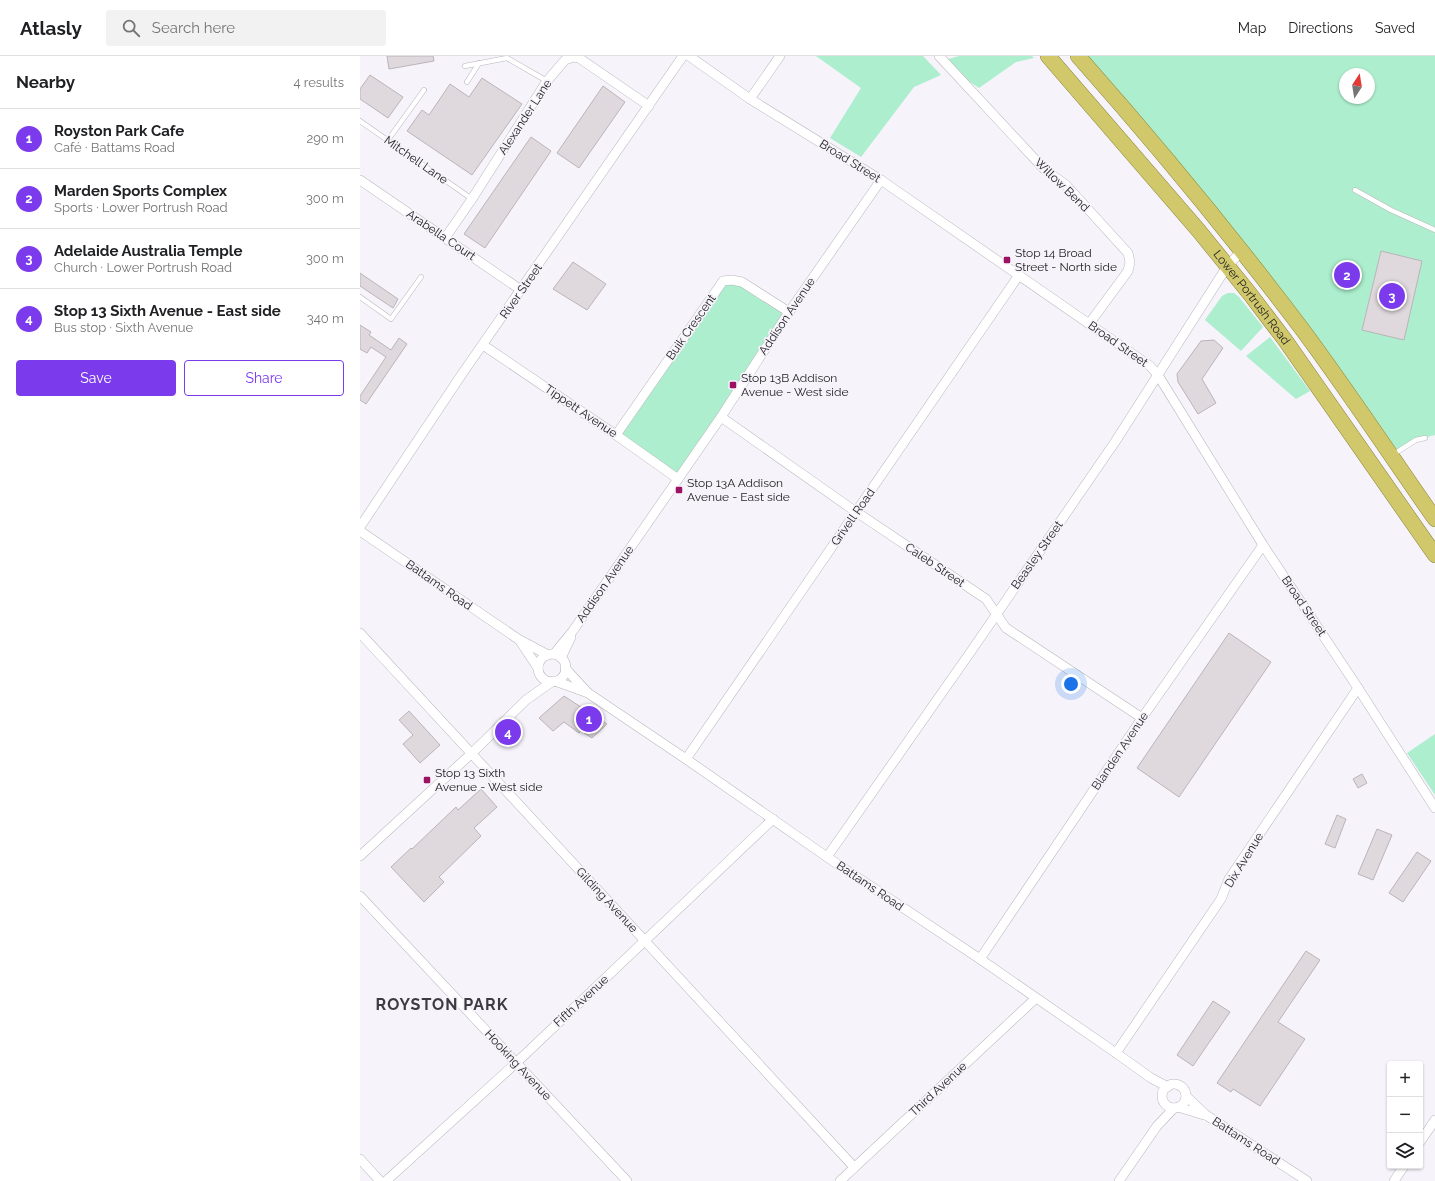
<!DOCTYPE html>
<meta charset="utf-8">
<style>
:root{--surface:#fff;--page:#f2f2f2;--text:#202124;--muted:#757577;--line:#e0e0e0;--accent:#7c3aed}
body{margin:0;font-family:Raleway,sans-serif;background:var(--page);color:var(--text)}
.controls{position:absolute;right:12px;bottom:12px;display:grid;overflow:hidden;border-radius:4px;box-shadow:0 1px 3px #0004}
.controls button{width:36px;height:36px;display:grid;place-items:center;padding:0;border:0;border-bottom:1px solid var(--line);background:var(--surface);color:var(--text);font:20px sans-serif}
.compass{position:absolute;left:979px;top:12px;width:36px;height:36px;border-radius:50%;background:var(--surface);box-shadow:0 1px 3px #0004;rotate:12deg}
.you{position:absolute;left:711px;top:628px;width:14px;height:14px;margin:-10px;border:3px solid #fff;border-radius:50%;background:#1a73e8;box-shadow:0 0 0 6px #1a73e833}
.badge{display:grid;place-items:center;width:26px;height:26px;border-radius:50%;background:var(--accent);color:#fff;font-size:13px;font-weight:700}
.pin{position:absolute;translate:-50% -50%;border:2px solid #fff;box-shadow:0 1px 4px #0006}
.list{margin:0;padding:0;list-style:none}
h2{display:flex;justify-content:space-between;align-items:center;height:52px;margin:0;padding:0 16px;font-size:17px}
h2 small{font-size:13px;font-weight:400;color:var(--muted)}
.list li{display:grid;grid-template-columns:26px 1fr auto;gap:12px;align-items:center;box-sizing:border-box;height:60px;padding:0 16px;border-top:1px solid var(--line)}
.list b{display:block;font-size:15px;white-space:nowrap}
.list p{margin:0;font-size:13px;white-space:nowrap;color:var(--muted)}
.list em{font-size:13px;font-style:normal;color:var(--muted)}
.actions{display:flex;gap:8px;padding:12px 16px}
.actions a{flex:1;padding:9px 0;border:1px solid var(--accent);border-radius:4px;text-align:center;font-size:14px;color:var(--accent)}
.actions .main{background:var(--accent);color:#fff}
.icon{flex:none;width:22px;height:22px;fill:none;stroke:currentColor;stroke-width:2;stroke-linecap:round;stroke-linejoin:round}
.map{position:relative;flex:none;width:1075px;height:1125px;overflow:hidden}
header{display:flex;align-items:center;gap:24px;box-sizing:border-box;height:56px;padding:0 20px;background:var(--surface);border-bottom:1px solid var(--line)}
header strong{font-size:19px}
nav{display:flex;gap:22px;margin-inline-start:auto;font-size:14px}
.search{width:280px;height:36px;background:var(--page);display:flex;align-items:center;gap:10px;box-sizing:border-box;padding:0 14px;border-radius:4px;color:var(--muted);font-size:15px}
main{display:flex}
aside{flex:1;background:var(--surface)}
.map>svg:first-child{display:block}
.green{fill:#aceecd;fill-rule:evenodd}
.building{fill:#dfd8dc;stroke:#bbb4b8}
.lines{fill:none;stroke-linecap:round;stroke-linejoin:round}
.service-casing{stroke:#b8b6bd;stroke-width:5.5}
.minor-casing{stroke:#b8b6bd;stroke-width:10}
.trunk-casing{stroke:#8c853a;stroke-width:16}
.service{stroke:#fff;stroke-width:4.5}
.minor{stroke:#fff;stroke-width:9}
.trunk{stroke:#d0c86a;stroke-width:15}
.poi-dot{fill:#9c1363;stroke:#f6f3fa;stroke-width:1.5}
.labels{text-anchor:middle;stroke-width:3.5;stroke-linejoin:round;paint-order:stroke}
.street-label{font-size:12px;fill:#232325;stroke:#f6f3fa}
.poi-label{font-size:12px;fill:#232325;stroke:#f6f3fa;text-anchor:start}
.district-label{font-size:16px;font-weight:bold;letter-spacing:1px;fill:#3d3b41;stroke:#f6f3fa}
</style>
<header>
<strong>Atlasly</strong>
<div class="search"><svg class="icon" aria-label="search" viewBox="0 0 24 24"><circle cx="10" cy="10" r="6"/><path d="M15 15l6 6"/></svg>Search here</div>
<nav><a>Map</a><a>Directions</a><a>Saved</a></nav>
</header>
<main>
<aside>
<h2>Nearby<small>4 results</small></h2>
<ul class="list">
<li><span class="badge">1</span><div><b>Royston Park Cafe</b><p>Café · Battams Road</p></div><em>290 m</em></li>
<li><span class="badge">2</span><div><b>Marden Sports Complex</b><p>Sports · Lower Portrush Road</p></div><em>300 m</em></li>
<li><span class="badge">3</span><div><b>Adelaide Australia Temple</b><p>Church · Lower Portrush Road</p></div><em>300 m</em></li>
<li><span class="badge">4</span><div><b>Stop 13 Sixth Avenue - East side</b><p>Bus stop · Sixth Avenue</p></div><em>340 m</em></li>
</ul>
<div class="actions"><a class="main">Save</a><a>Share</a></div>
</aside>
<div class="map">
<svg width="1075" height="1125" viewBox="0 0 1075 1125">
<rect width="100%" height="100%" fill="#f6f3fa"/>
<g class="green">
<path d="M456,0H563L581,19L554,31L501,101L470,82L501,32Z"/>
<path d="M599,0H672L674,2L656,6L619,32L599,19L585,4Z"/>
<path d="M718,0H1075V379L1056,384L1031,400L1008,367ZM985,18H1009V42H985Z"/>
<path d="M372,224L429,256L318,423L256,379L363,225Z"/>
<path d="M868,237H874L879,241L903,271L881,295L845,264L862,240Z"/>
<path d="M910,281L950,335L936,343L886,300Z"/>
<path d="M1075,678V739L1047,697Z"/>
</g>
<g class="building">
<path d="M27,0H73L74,5L29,13Z"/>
<path d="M10,19L43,41L28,62L0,43V33Z"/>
<path d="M122,22L162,48L112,119L47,75L62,54L69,59L90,28L109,41Z"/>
<path d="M243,30L265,46L219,112L197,97Z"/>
<path d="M171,81L191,95L125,192L104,178Z"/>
<path d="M1021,195L1062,205L1044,284L1002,274Z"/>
<path d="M213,206L246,228L227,254L193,233Z"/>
<path d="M0,217L38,243L33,252L0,230Z"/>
<path d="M0,269L11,276L9,279L31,294L39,282L47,288L6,348L0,344V340L26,301L11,291L7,297L0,293Z"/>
<path d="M854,284L863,292L842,323L856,347L838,358L818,326L817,318L841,285Z"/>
<path d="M869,577L911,606L819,741L777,712Z"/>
<path d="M204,640L247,668L232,682L221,675L219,677L204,666L193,675L179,662Z"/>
<path d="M49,655L80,689L60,707L43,688L53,679L39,664Z"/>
<path d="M1002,718L1007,727L998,732L993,723Z"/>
<path d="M121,733L137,751L114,772L121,780L79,821L84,826L64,846L31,811L51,792L52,793L96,751L98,754Z"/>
<path d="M977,759L986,763L975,792L965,788Z"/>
<path d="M1017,773L1032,779L1013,824L998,818Z"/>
<path d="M1057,796L1071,805L1043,846L1029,837Z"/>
<path d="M946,895L960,904L918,966L945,983L900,1050L873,1033L871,1036L857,1027Z"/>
<path d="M853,945L870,956L833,1010L817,999Z"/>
</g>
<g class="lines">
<defs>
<g id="service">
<path d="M105,10L147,2L187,25"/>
<path d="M107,26L119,7"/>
<path d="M0,65L112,143"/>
<path d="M28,84L64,34"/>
<path d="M995,134L1031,154L1075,174"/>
<path d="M0,241L31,263L61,221"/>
<path d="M1034,398L1056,384L1065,382"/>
</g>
<g id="minor">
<path d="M329,0L390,43L521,124L790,310L798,319L903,489L998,632L1075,752"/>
<path d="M579,0L684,113L706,129L768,197L770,206L768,215L729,268"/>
<path d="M390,43L420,0"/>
<path d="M0,124L161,234"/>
<path d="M85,182L112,143L187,25L205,4L214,1L219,2L289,50"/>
<path d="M123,289L256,379L318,423"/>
<path d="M361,361L489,451L626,543L646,572L782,662"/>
<path d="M256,379L363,225L372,224L382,226L429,256"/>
<path d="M0,471L102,318L323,0"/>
<path d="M0,475L158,583L188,599"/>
<path d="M0,577L494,1111"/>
<path d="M160,585L178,612"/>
<path d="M194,598L212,576L361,361L429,256L521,124"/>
<circle cx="192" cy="612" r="14"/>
<path d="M201,602L211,581"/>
<path d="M205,612L227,636"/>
<path d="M195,625L228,637L326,703L467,801L620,903L756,997L791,1022L808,1031"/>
<path d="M326,703L659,219"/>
<path d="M0,800L112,697L166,644L193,625"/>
<path d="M467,801L614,591L755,386L868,209L882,195"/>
<path d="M0,840L267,1125"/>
<path d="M620,903L782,662L903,489"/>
<path d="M756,997L861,843L869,823L998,632"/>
<circle cx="814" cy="1040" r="12"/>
<path d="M826,1040L846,1059L947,1125"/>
<path d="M818,1051L844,1059"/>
<path d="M1060,1086L1075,1064"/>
<path d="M0,1103L20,1125"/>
<path d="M26,1125L156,1007L413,763"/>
<path d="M480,1125L676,942"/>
<path d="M759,1125L797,1070L814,1052"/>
<path d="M1034,1125L1044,1110"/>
</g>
<g id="trunk">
<path id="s1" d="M688,0L839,175L890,238L925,284L1075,499"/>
<path d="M718,0C796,88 871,179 942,273C988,335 1031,400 1075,463"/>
</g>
</defs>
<use href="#service" class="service-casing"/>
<use href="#minor" class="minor-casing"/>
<use href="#trunk" class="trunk-casing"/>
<use href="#service" class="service"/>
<use href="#minor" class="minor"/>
<use href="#trunk" class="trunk"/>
</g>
<g class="poi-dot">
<rect x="643" y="200" width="8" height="8" rx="2"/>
<rect x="369" y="325" width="8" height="8" rx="2"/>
<rect x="315" y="430" width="8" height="8" rx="2"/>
<rect x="63" y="720" width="8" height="8" rx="2"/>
</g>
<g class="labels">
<g class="street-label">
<text transform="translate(165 61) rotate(-57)" y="4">Alexander Lane</text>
<text transform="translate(56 104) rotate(35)" y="4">Mitchell Lane</text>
<text transform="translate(490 105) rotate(32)" y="4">Broad Street</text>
<text transform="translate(702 129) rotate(44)" y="4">Willow Bend</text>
<text transform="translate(81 179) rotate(34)" y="4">Arabella Court</text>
<text transform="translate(161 235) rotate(-55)" y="4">River Street</text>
<text dy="4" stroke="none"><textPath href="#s1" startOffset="316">Lower Portrush Road</textPath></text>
<text transform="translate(427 260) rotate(-56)" y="4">Addison Avenue</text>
<text transform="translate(331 271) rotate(-55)" y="4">Buik Crescent</text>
<text transform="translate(758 288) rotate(35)" y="4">Broad Street</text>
<text transform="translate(221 355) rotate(34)" y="4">Tippett Avenue</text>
<text transform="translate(493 461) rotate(-55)" y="4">Grivell Road</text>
<text transform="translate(677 499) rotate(-55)" y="4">Beasley Street</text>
<text transform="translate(575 509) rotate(34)" y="4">Caleb Street</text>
<text transform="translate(245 528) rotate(-55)" y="4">Addison Avenue</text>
<text transform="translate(79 529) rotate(35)" y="4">Battams Road</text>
<text transform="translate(944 550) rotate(56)" y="4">Broad Street</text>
<text transform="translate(760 695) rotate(-56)" y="4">Blanden Avenue</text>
<text transform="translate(884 804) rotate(-58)" y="4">Dix Avenue</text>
<text transform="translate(510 830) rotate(34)" y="4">Battams Road</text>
<text transform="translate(247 844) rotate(47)" y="4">Gilding Avenue</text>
<text transform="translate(221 945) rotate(-43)" y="4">Fifth Avenue</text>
<text transform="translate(158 1009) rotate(47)" y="4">Hooking Avenue</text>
<text transform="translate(578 1033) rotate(-43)" y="4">Third Avenue</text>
<text transform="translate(886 1085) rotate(33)" y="4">Battams Road</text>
</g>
<g class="poi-label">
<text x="655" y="201">Stop 14 Broad<tspan x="655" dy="14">Street - North side</tspan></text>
<text x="381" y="326">Stop 13B Addison<tspan x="381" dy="14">Avenue - West side</tspan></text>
<text x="327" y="431">Stop 13A Addison<tspan x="327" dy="14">Avenue - East side</tspan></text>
<text x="75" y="721">Stop 13 Sixth<tspan x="75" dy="14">Avenue - West side</tspan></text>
</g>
<g class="district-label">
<text x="82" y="954">ROYSTON PARK</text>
</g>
</g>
</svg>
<div class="controls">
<button>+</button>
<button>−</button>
<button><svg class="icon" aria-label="layers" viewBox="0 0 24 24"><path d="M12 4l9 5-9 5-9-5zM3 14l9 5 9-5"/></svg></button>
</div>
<svg class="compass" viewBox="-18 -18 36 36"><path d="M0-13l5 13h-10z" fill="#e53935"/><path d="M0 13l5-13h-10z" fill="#757577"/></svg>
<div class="you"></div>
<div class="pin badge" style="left:229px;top:663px">1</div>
<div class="pin badge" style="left:987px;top:219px">2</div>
<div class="pin badge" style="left:1032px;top:240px">3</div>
<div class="pin badge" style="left:148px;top:676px">4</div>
</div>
</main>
